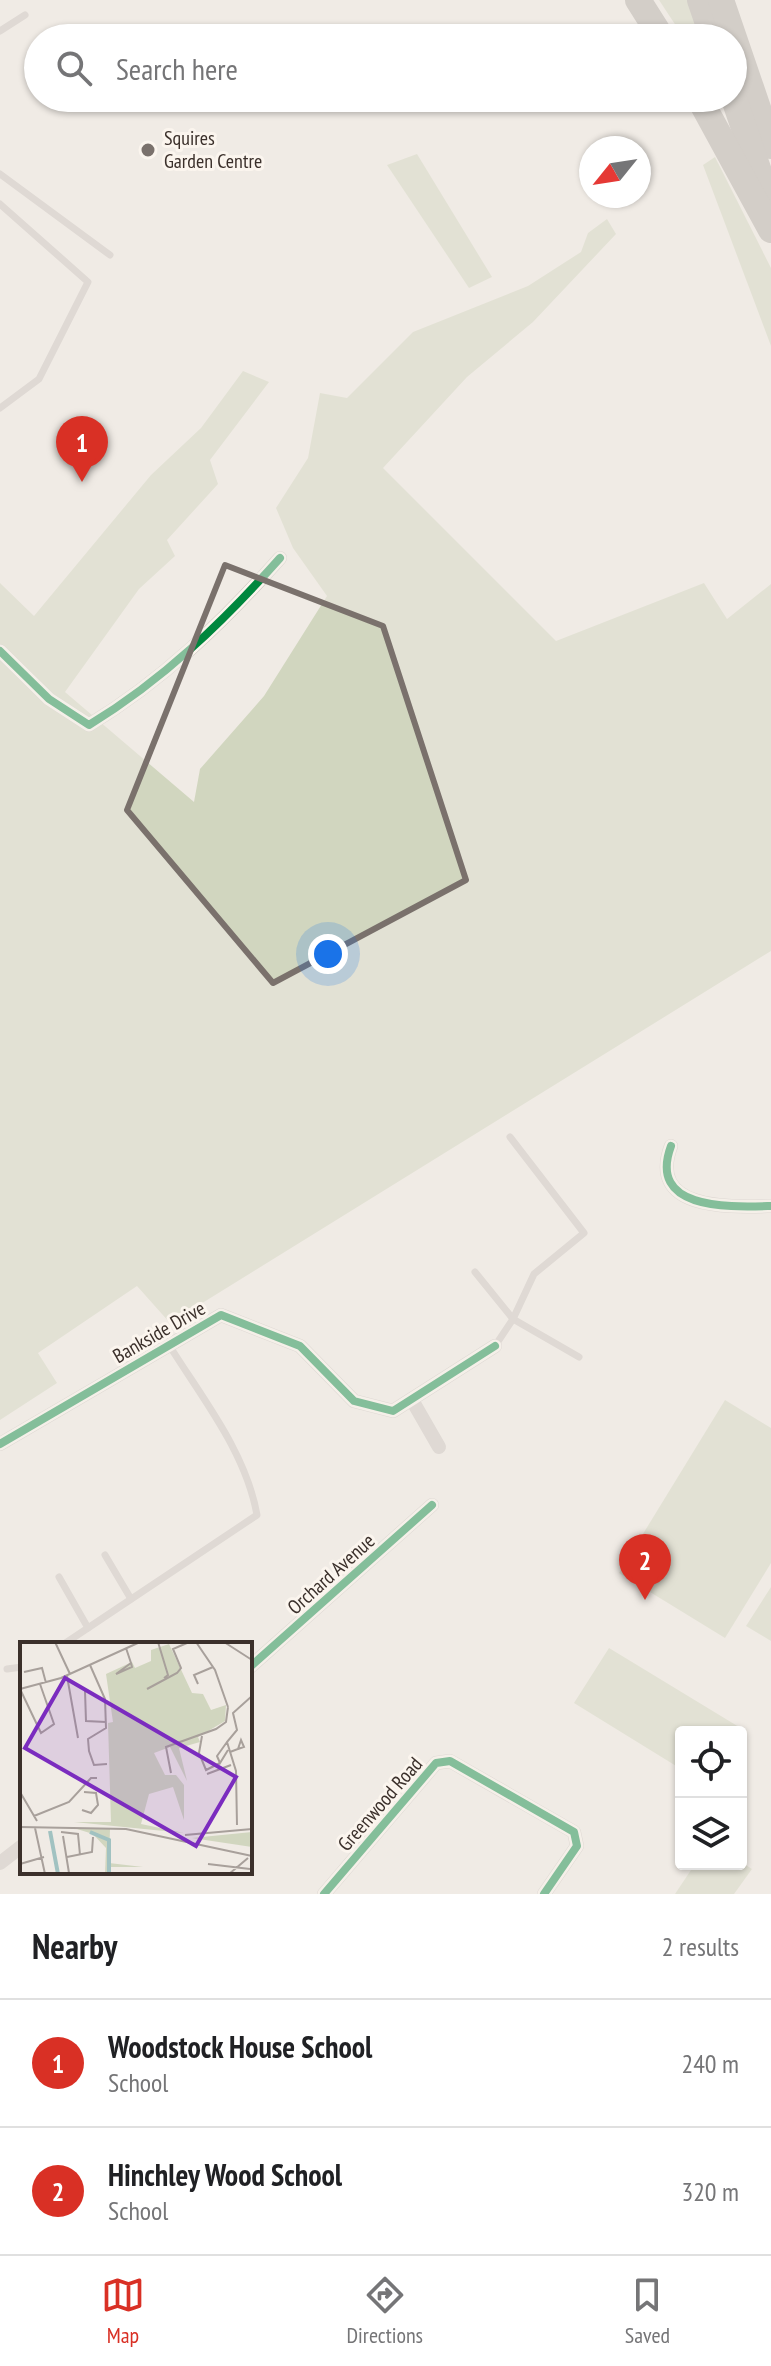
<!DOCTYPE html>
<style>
:root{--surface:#fff;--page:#f6f6f6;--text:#202124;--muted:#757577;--line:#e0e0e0;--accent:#d93025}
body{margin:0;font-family:"PT Sans Narrow",sans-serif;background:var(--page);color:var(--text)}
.controls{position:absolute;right:24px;bottom:24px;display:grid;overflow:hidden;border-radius:8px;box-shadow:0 2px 6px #0004}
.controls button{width:72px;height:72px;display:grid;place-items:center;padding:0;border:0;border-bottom:2px solid var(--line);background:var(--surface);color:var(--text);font:40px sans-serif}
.compass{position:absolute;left:579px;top:136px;width:72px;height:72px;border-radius:50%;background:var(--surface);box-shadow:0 2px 6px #0004;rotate:240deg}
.you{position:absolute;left:328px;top:954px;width:28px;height:28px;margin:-20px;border:6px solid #fff;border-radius:50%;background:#1a73e8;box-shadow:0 0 0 12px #1a73e833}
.badge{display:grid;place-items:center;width:52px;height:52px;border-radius:50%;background:var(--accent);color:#fff;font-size:26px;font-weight:700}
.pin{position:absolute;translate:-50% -66px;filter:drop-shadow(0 2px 4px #0008)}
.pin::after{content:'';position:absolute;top:42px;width:28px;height:24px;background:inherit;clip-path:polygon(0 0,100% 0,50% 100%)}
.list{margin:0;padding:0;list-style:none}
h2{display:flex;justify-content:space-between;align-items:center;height:104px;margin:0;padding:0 32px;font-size:34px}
h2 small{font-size:26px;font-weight:400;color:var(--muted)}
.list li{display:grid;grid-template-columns:52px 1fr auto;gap:24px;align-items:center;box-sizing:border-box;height:128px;padding:0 32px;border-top:2px solid var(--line)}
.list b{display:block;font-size:30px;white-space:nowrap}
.list p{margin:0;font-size:26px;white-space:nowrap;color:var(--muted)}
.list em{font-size:26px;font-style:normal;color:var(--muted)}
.icon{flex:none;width:44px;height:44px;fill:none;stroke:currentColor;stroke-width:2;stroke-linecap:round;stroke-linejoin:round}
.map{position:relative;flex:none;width:771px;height:1894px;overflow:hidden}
.search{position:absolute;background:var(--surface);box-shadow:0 2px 6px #0004;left:24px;right:24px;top:24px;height:88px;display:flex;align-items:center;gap:20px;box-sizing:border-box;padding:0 28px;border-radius:44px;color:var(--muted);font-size:30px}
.sheet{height:360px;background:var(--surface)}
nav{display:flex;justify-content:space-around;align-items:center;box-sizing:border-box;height:112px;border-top:2px solid var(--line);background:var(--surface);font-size:22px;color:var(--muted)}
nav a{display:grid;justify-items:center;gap:4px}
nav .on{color:var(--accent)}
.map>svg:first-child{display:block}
.green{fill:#d1d6bf}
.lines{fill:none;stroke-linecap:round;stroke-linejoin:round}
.lane{stroke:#c9c3be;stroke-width:7}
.street{stroke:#c9c3be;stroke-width:14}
.highway{stroke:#afaaa4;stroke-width:26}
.cycleway-casing{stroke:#fbf5ee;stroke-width:13}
.cycleway{stroke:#00873e;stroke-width:8}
.marked{fill:none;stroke:#7a716c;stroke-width:6;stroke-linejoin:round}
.poi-dot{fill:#7a716c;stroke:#fbf5ee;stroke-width:3}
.labels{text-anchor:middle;stroke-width:6;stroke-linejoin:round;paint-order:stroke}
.poi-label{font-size:20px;fill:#3b302b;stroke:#fbf5ee;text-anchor:start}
.street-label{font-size:20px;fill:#3b302b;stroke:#fbf5ee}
.inset-river{fill:none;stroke:#a1c2c1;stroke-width:4}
.inset-road{fill:none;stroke:#a8a09b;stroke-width:2}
.view{fill:#7b2cbf;fill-opacity:0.15;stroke:#7b2cbf;stroke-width:4}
.inset-edge{fill:none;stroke:#3b302b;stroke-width:4}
</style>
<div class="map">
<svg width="771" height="1894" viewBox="0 0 771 1894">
<rect width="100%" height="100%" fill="#f0ebe5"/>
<g class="green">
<path d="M659,0H689L702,38H684Z"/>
<path d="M417,154L492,277L469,288L387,165Z"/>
<path d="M715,157L771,268V346L703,165Z"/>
<path d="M607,219L616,234L533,322L467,377L383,468L556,641L704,583L727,619L771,584V951L170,1323L137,1286L38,1353L57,1383L0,1420V583L34,616L151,475L201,428L243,371L269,382L210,460L218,484L167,540L175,556L139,589L65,692L194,802L200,769L264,696L327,596L293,548L276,508L308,458L320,393L347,398L413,332L528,286L581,252L588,233Z"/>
<path d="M725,1400L771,1428V1563L725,1638L619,1573Z"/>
<path d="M771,1587V1641L746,1626Z"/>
<path d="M609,1648L744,1730L741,1736V1732H681V1769L574,1703Z"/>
<path d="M741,1862L752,1869L734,1894H675L695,1864Z"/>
</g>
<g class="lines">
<g class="lane">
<path d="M0,31L25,15"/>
<path d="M0,174L110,255"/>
<path d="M0,204L88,282L39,379L0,408"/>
<path d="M475,1272L513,1319L579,1357"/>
<path d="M495,1346L513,1319L534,1274L584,1233L510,1137"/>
<path d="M105,1555L131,1599"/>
<path d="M59,1577L88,1628"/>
<path d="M64,1644L257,1515C246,1452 202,1398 169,1345"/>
<path d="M7,1669L22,1667"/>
</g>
<g class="street">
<path d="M0,651L49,699L89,725C163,680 223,622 280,558"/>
<path d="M671,1146C647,1211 730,1207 771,1206"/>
<path d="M412,1400L439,1447"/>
<path d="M0,1444L221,1315L300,1346L354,1401L393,1411L495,1346"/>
<path d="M250,1667L432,1505"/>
<path d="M0,1863L22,1846"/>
<path d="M324,1894L436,1763L450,1761L574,1832L577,1846L544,1894"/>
</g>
<g class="highway">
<path d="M638,0L662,38"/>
<path d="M700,0L713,38"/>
<path d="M721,0L771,146"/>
<path d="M733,96L767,195"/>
<path d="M699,98L771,230"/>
</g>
<defs>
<g id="cycleway">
<path d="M0,651L49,699L89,725C163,680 223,622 280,558"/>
<path d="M671,1146C647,1211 730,1207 771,1206"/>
<path d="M0,1444L221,1315L300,1346L354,1401L393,1411L495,1346"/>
<path d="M250,1667L432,1505"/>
<path d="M324,1894L436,1763L450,1761L574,1832L577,1846L544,1894"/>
</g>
</defs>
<use href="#cycleway" class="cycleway-casing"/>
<use href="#cycleway" class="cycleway"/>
</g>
<path d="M0 0H771V1894H0ZM225,565L383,626L466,880L273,983L127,810Z" fill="#f0ebe5" fill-opacity=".55" fill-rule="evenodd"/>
<path class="marked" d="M225,565L383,626L466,880L273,983L127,810Z"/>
<circle class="poi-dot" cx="148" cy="150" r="8"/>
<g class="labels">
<g class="poi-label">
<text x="164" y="145">Squires<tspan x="164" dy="23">Garden Centre</tspan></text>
</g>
<g class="street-label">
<text transform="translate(159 1332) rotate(-30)" y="7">Bankside Drive</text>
<text transform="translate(331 1574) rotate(-42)" y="7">Orchard Avenue</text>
<text transform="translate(380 1804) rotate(-49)" y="7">Greenwood Road</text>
</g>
</g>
<g transform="translate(20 1642)">
<rect width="232" height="232" fill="#f0ebe5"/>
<path d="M149,2L172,51L183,52L191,68L206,63L205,79L178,95L180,100L159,106L167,139L150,105L134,111L145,133H156L164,143V178L153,145L129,152L121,182L164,191L54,180H91L88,81L93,80L86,32L112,20L115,26L131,19V8ZM57,187H90L89,221L123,225H91L90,232H85L86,206L73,192ZM232,190V205L172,196Z" fill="#d1d6bf"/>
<path class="inset-river" d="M30,189L38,232M70,190L89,198V232"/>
<path class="inset-road" d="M35,0L50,32M138,0L148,33L144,36M176,0L195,28L208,65M204,0L232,18M106,6L111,21L112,25L96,32L111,21M70,23L85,57L86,86L68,97L69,109L74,123L87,122M4,30L22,26L26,41M47,34L58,96M178,42L174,33L193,25M0,47L41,36L120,0M0,47L21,91L34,82L20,42M127,47L157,31L161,26L153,7L167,1M65,49L66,79L86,80M182,94L179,111L186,128L200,121M207,100L197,114L200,121L208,108M210,110L218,107L221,98L224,105L218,107M151,131L146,105L196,87L206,80L208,65M187,132L211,123M0,150L17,179M62,168L71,171L78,163L76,151L64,150M14,174L49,160L71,136H77M217,183L216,129L207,100L217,88L213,71L232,54M0,185L106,187L232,214M15,186L25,232M41,190L58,192L60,213M165,193L232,187M43,194L49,231M47,215L72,210L73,195M0,222L24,215M188,222L230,227M209,232L228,216"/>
<path class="view" d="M45,36L216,135L176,204L5,106Z"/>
<rect width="232" height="232" class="inset-edge"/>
</g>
</svg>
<div class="controls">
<button><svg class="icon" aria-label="locate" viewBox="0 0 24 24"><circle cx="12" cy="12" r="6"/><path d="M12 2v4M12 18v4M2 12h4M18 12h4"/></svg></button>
<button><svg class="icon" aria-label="layers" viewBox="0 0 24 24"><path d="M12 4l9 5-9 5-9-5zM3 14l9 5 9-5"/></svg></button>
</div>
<svg class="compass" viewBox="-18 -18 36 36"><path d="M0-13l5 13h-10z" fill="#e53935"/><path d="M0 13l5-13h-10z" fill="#757577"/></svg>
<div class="you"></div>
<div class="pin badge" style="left:82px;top:482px">1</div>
<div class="pin badge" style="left:645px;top:1600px">2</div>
<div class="search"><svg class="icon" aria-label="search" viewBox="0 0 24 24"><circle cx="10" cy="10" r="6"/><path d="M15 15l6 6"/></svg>Search here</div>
</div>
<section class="sheet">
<h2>Nearby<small>2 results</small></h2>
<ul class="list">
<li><span class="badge">1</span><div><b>Woodstock House School</b><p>School</p></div><em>240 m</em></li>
<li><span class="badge">2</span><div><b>Hinchley Wood School</b><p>School</p></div><em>320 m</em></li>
</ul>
</section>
<nav>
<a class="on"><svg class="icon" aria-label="map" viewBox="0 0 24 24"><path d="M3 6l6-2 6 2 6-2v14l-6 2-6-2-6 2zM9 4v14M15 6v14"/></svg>Map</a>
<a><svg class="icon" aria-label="directions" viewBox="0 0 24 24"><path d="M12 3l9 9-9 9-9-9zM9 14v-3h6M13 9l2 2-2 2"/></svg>Directions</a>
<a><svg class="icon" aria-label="saved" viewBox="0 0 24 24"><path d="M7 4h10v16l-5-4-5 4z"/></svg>Saved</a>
</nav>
